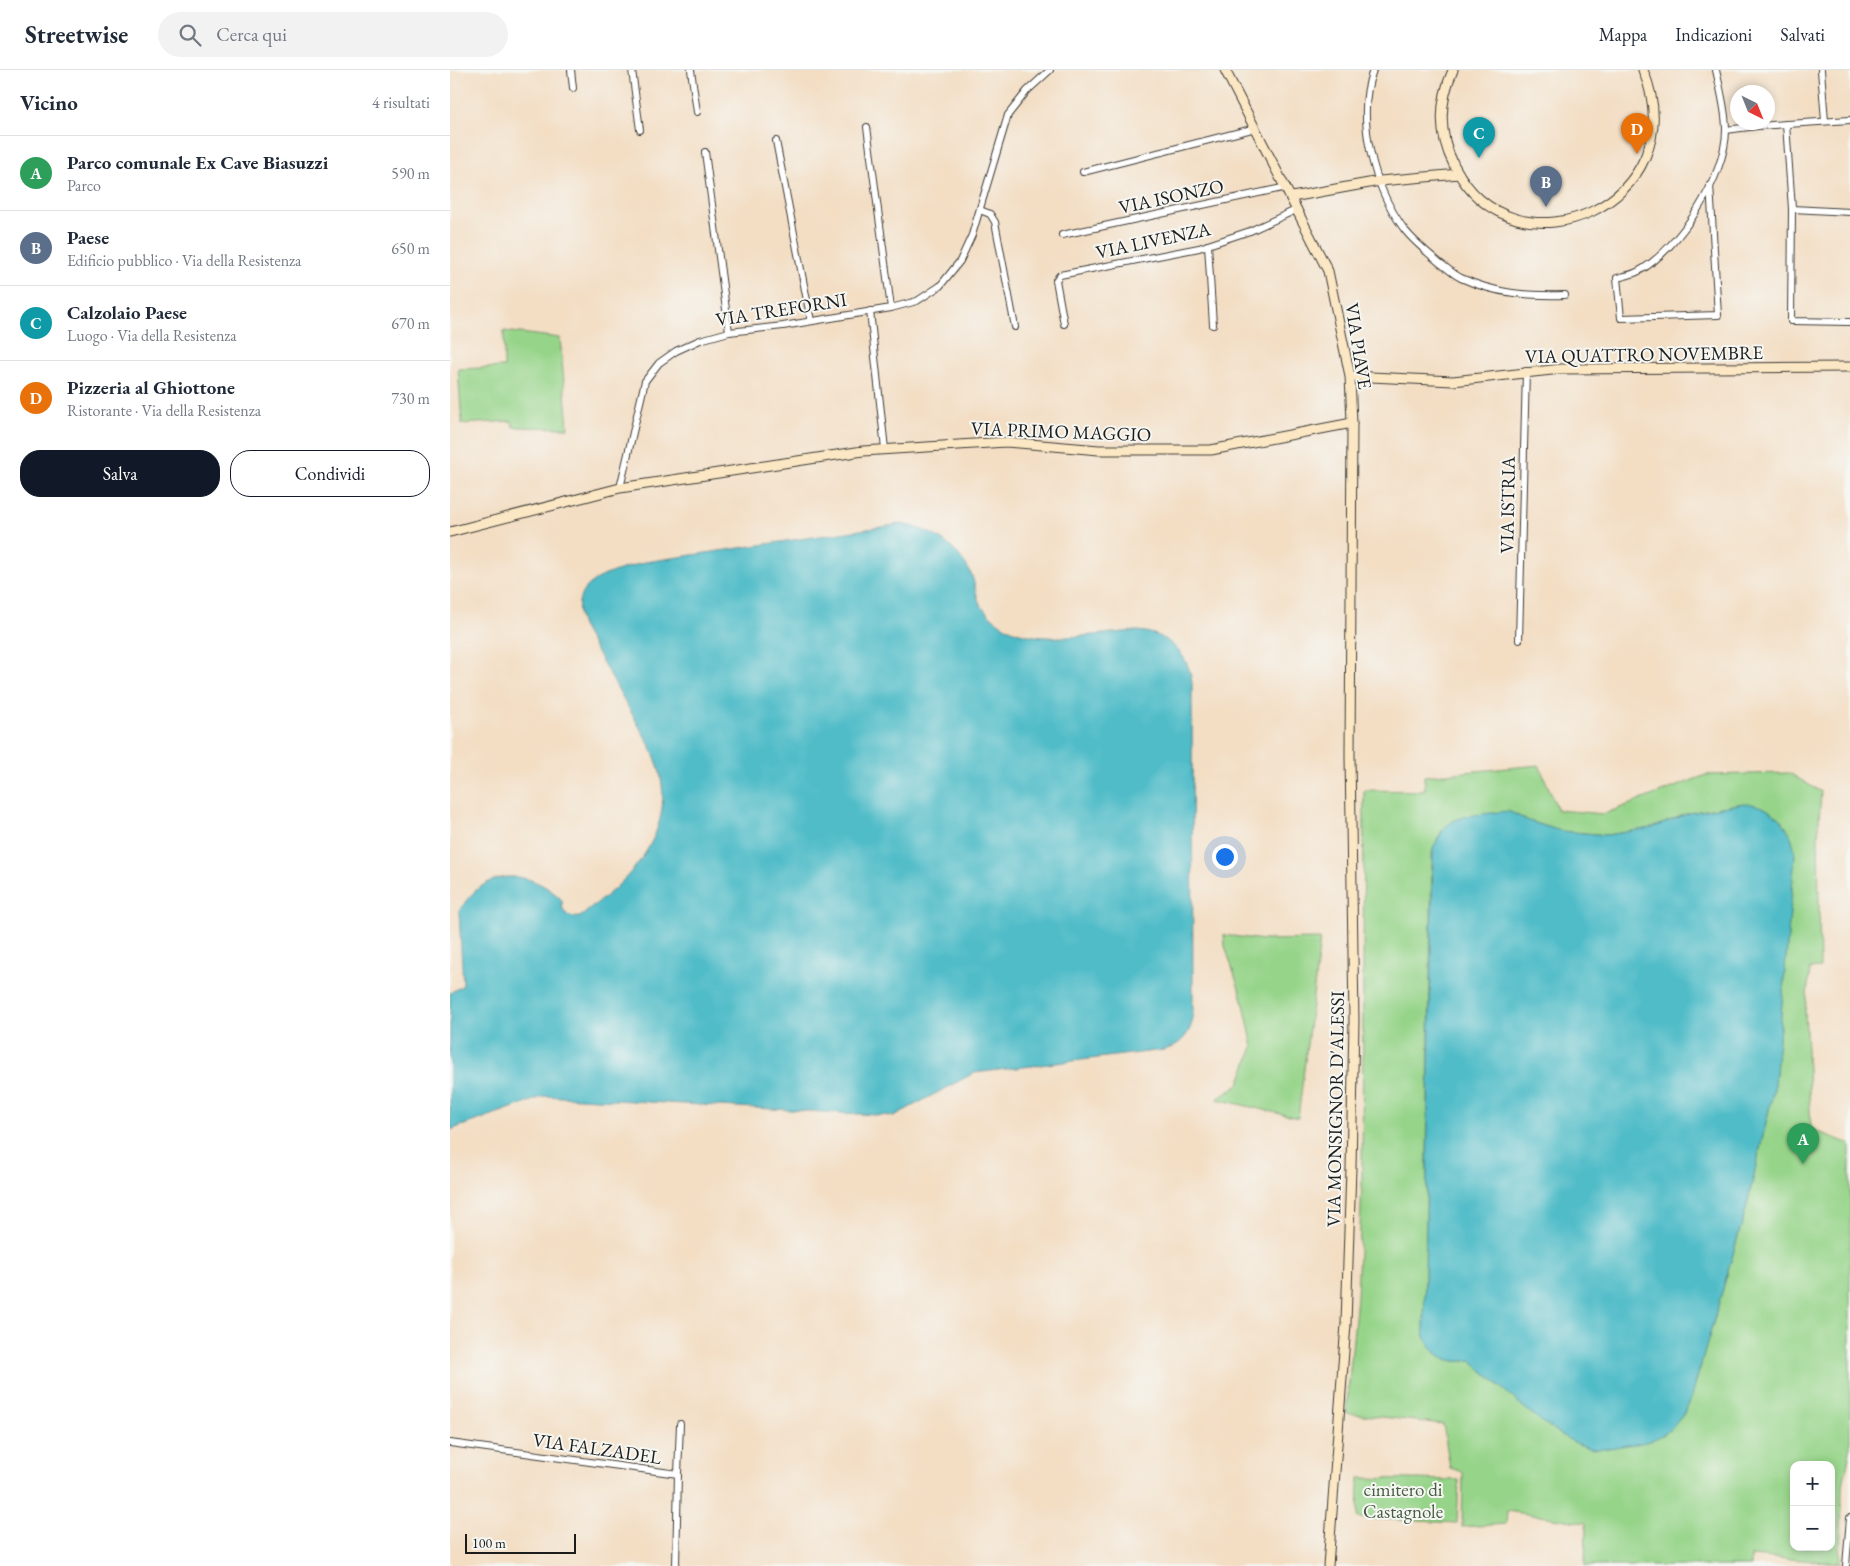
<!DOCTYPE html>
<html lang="it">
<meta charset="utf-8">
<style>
:root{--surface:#fff;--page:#f2f2f3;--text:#1f2937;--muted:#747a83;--line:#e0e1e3;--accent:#111827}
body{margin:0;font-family:"EB Garamond",serif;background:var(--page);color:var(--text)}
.controls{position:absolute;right:15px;bottom:15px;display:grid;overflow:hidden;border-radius:10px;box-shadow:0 2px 8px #0003}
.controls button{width:45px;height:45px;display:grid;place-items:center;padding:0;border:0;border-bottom:1px solid var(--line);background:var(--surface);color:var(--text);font:25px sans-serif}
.compass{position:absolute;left:1280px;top:15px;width:45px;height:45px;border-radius:50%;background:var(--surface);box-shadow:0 2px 8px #0003;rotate:137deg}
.scale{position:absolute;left:15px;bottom:12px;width:111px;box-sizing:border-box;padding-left:5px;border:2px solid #1c1c1c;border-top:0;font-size:14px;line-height:18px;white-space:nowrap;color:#1c1c1c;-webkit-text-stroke:4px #f6f6f2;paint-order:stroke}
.you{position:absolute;left:774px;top:786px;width:18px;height:18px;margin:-12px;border:4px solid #fff;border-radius:50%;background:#1a73e8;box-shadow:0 0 0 8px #1a73e833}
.badge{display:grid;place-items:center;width:32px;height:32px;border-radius:50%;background:var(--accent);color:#fff;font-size:16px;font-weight:700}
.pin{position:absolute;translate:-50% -41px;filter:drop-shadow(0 1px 2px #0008)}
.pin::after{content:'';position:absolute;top:26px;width:18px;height:15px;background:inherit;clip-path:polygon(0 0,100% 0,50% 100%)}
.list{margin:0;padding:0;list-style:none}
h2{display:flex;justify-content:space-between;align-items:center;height:65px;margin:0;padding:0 20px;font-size:21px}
h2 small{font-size:16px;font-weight:400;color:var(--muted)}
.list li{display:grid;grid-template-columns:32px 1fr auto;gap:15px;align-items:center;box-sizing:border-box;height:75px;padding:0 20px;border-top:1px solid var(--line)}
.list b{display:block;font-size:19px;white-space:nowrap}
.list p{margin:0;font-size:16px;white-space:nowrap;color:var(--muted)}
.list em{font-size:16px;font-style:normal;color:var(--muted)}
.actions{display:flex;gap:10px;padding:15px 20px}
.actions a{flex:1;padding:11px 0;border:1px solid var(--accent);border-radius:20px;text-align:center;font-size:18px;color:var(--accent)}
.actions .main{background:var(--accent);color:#fff}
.icon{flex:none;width:28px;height:28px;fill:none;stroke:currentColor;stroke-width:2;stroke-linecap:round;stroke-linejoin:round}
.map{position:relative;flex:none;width:1400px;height:1496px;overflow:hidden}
header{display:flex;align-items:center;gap:30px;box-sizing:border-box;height:70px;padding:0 25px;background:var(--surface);border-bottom:1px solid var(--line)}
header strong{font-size:24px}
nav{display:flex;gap:28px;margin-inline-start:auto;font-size:18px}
.search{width:350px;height:45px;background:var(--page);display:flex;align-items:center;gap:12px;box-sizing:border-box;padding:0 18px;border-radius:28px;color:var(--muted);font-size:19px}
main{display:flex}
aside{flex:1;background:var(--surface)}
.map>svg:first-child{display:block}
.green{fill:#96d489;stroke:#597852;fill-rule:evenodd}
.water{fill:#4fbcc8;stroke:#366c72}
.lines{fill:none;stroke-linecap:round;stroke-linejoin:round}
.street-casing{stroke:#3c3935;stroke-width:8}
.secondary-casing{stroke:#3c3935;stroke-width:11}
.street{stroke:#fff;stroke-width:6}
.secondary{stroke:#fbe7c3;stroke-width:9}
.labels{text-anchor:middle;stroke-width:4;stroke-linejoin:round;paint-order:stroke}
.street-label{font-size:19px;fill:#1c1c1c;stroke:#f6f6f2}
.park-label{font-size:19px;fill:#475c42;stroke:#f6f6f2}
</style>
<header>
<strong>Streetwise</strong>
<div class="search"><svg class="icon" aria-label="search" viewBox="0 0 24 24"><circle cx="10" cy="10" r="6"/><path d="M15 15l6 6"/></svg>Cerca qui</div>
<nav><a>Mappa</a><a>Indicazioni</a><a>Salvati</a></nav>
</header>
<main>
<aside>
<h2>Vicino<small>4 risultati</small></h2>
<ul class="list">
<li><span class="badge" style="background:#2e9e5b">A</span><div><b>Parco comunale Ex Cave Biasuzzi</b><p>Parco</p></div><em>590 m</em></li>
<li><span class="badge" style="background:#5c6f8a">B</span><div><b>Paese</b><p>Edificio pubblico · Via della Resistenza</p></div><em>650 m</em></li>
<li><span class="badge" style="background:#0f9aa8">C</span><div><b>Calzolaio Paese</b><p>Luogo · Via della Resistenza</p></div><em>670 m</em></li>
<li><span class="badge" style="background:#e8710a">D</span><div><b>Pizzeria al Ghiottone</b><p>Ristorante · Via della Resistenza</p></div><em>730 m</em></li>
</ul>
<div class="actions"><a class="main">Salva</a><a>Condividi</a></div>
</aside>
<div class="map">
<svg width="1400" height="1496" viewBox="0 0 1400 1496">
<rect width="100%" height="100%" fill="#f6f6f2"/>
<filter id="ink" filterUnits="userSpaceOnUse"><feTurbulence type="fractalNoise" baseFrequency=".02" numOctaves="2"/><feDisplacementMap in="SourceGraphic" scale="10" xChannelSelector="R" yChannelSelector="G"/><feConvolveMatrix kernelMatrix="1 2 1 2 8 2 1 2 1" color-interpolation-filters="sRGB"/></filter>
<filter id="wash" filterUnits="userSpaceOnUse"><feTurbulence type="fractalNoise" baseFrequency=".0096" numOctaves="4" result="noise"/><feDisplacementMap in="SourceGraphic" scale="20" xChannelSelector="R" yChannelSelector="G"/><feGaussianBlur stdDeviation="1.12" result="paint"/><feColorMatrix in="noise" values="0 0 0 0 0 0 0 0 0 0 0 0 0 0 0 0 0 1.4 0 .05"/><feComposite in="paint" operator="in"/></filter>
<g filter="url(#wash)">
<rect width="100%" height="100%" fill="#f3dec4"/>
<g class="green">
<path d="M54,261L110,268L118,358L63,357L62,351L12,354L8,299L54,297Z"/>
<path d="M1089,695L1108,740L1154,744L1256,705L1339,703L1371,722L1368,766L1370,898L1360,899L1355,941L1361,1059L1400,1074V1381L1392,1421L1390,1493L1301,1486V1496H1135L1136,1453L1057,1441L1056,1454L1012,1457L1013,1402L1000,1398L993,1354L896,1343L907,1227L912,1114L914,720L975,721L974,706ZM1288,734C1322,732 1346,757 1344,791L1325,1014L1296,1139L1241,1329L1233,1345L1213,1365L1082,1343L1021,1290C999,1295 980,1285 974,1263L982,783L991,762L1003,751L1058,741L1079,751L1111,761L1157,765L1202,758L1239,743ZM1344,1395H1381V1477H1344Z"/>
<path d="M774,865L814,870L870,869L848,1048L767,1029L789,1014L803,977L794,934L775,876Z"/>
<path d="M909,1408L1009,1410L1007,1453L908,1448Z"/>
</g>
<g class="water">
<path d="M451,454C482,459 509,477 522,506C525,515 526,524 529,532C535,544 552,556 564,561C597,574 651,563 686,561C716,562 739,583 742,613L743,947C741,964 730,976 714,980L524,1003L444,1046L95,1026L0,1060V923L13,915L9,842C33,798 79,797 112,830C111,842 118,849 130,847C137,842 144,835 151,830C203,789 232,736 198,672L132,556C115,509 163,503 195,492Z"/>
<path d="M1294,733C1323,735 1343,756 1345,785L1325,1014L1296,1139L1241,1329C1231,1354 1212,1371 1185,1374C1174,1375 1150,1381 1140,1378C1103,1369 1050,1316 1021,1290C999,1295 980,1285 974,1263L983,778L994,758L1003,751L1016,746L1058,741L1079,751L1111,761L1157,765L1202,758L1239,743Z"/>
</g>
</g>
<g filter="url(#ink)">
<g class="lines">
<defs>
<g id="street">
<path d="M121,0L123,18"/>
<path d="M182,0L190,60"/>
<path d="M241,0L247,42"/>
<path d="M923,0C905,49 924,118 954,159C964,172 978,183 990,193C997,198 1004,205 1011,208C1046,224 1078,226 1115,225"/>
<path d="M1371,0L1375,51"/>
<path d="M1336,54L1342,139L1341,251L1400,252"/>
<path d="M417,57L441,238"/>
<path d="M1276,60L1307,56L1400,50"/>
<path d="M326,71L361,251"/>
<path d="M255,82L279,262"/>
<path d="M633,102L806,58"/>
<path d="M1260,115L1268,245L1171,248L1167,208C1174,206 1182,205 1189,201C1229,179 1276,106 1276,60C1276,40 1270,19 1266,0"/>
<path d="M1342,139L1400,142"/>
<path d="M530,140L540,144L545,152L565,257"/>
<path d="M612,165L837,117"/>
<path d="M758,175L763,255"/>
<path d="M420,241L435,379"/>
<path d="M614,254L606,210L610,205L749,178L800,161L848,139"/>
<path d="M170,418L195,311L209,293L226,281L250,270L279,262L333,256L441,238L467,231L490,216L510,191L522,165L558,45L577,21L600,0"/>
<path d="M1069,570L1076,301"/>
<path d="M0,1373L228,1404L226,1496"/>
<path d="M228,1404L230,1354"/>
<path d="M1396,1496L1400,1448"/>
</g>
<g id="secondary">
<path d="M775,0L878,201L900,306L902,353L900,686L904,951L901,1098L896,1254L878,1496"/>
<path d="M1003,0C989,32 988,64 1004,95C1064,214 1248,132 1193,0"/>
<path d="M842,127L930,111L1009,104"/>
<path d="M900,306L1003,311L1111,299L1400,297"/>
<path d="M0,462L170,418L413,381L556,372L649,380H761L902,353"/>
</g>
</defs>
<use href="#street" class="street-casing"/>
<use href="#secondary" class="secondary-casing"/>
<use href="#street" class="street"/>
<use href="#secondary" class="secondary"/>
</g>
</g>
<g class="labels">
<g class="street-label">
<text transform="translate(721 126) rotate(-12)" y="7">VIA ISONZO</text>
<text transform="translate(703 170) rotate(-12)" y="7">VIA LIVENZA</text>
<text transform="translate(331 239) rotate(-9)" y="7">VIA TREFORNI</text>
<text transform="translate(909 276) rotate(81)" y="7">VIA PIAVE</text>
<text transform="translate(1194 284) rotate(-1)" y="7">VIA QUATTRO NOVEMBRE</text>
<text transform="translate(611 361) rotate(2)" y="7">VIA PRIMO MAGGIO</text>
<text transform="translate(1057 435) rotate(-89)" y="7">VIA ISTRIA</text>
<text transform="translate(885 1039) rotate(-89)" y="7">VIA MONSIGNOR D'ALESSI</text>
<text transform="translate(147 1378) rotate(8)" y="7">VIA FALZADEL</text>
</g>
<g class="park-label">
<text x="953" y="1426">cimitero di<tspan x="953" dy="22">Castagnole</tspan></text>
</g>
</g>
</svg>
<div class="controls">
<button>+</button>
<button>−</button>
</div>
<svg class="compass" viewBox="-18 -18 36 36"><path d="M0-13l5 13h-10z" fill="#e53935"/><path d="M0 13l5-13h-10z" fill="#747a83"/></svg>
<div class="scale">100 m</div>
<div class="you"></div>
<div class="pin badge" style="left:1353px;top:1094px;background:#2e9e5b">A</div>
<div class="pin badge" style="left:1096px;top:137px;background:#5c6f8a">B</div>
<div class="pin badge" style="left:1029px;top:88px;background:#0f9aa8">C</div>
<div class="pin badge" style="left:1187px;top:84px;background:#e8710a">D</div>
</div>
</main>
